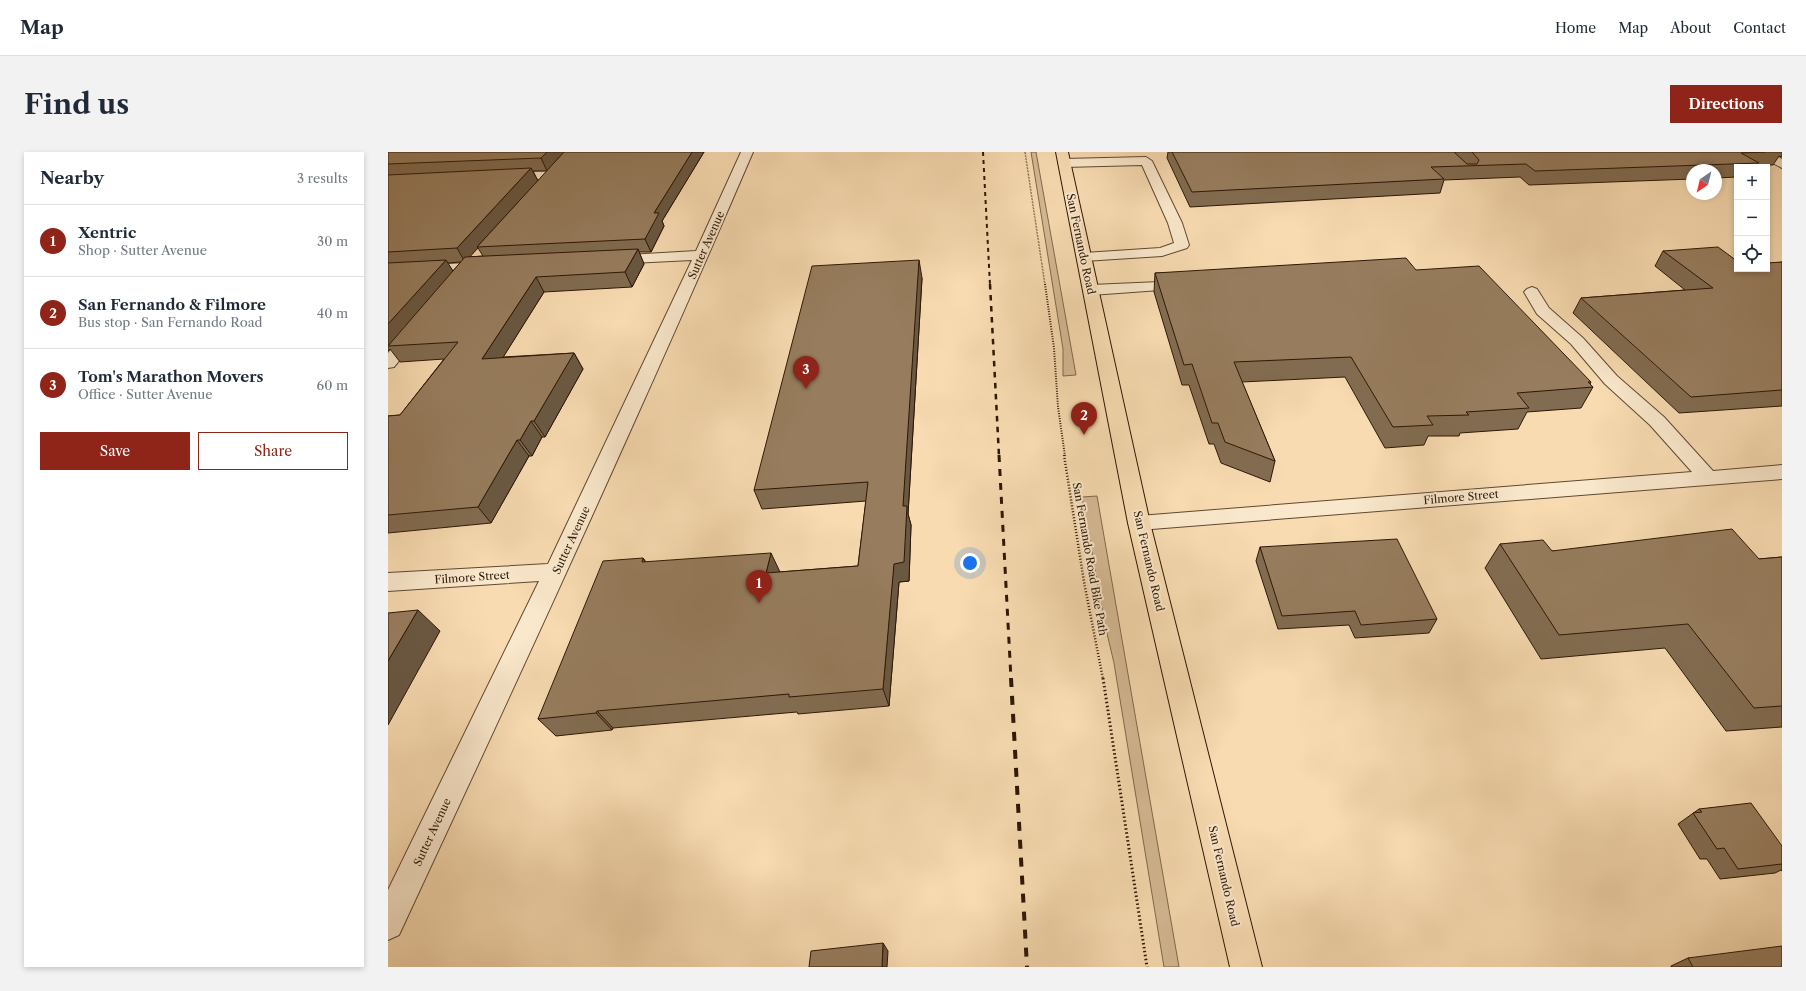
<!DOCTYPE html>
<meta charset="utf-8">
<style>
:root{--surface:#fff;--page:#f2f2f3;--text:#1f2937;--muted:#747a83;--line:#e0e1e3;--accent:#8f2418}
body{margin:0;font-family:"Libre Caslon Text",serif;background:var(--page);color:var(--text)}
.controls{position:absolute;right:12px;top:12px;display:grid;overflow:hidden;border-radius:0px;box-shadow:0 2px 6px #0003}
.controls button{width:36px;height:36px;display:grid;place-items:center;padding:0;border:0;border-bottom:1px solid var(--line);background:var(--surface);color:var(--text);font:20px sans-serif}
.compass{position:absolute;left:1298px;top:12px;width:36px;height:36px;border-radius:50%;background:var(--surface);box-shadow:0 2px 6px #0003;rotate:215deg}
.you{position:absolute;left:582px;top:411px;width:14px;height:14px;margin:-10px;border:3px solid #fff;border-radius:50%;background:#1a73e8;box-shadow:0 0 0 6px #1a73e833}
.badge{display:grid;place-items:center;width:26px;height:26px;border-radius:50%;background:var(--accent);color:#fff;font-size:13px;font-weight:700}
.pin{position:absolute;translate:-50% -33px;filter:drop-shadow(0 1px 2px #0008)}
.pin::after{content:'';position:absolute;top:21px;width:14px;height:12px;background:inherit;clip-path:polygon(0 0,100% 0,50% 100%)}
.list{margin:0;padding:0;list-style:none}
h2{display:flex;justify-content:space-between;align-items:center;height:52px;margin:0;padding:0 16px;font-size:17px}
h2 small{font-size:13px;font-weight:400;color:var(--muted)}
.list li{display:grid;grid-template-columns:26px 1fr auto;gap:12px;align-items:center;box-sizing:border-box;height:72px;padding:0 16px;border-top:1px solid var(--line)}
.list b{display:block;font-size:15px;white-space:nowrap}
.list p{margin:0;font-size:13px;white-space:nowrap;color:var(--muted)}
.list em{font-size:13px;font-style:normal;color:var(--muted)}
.actions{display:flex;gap:8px;padding:12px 16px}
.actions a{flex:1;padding:9px 0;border:1px solid var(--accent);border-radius:0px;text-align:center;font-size:14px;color:var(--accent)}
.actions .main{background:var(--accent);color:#fff}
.icon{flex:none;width:22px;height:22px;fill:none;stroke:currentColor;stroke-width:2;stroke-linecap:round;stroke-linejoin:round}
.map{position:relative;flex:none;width:1394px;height:815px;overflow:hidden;border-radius:0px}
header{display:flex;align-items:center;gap:24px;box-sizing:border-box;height:56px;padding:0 20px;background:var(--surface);border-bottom:1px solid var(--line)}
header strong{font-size:19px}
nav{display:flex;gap:22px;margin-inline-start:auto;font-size:14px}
.intro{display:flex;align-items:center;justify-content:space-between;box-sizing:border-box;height:96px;padding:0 24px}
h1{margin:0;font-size:28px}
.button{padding:10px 18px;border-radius:0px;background:var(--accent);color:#fff;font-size:14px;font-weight:700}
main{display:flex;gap:24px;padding:0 24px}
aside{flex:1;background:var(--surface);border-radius:0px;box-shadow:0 2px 6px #0003}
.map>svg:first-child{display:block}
.green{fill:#d5ba94;stroke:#81684c}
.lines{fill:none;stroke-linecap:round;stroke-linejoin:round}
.minor-casing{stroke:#604830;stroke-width:2}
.major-casing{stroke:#2d1705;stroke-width:2}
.path-far3{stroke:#2d1705;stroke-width:1.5;stroke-dasharray:0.5 1;stroke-linecap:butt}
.path-far2{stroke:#2d1705;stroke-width:2;stroke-dasharray:1 1.5;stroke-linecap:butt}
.path-far1{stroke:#2d1705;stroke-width:2.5;stroke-dasharray:1 2;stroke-linecap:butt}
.path{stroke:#2d1705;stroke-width:3;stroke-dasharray:1.5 2.5;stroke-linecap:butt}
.minor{fill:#fae8cc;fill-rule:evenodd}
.major{fill:#f8dbb1;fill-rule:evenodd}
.rail-far3{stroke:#2d1705;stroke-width:2;stroke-dasharray:4 4;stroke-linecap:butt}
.rail-far2{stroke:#2d1705;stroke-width:2.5;stroke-dasharray:5.5 5.5;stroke-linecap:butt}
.rail-far1{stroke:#2d1705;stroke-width:3;stroke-dasharray:7 7;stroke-linecap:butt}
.rail{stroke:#2d1705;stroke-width:4;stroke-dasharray:9 9;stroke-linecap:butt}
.wall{fill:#826c51;stroke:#2d1705;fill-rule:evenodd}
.shaded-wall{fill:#6a5842;stroke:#2d1705}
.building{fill:#977d5e;stroke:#2d1705}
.labels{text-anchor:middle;stroke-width:4;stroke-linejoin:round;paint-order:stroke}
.street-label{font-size:11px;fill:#2d1705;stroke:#fae8cc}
</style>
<header>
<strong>Map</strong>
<nav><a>Home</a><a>Map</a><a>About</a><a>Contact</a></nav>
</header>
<div class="intro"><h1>Find us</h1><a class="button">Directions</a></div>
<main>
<aside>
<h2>Nearby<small>3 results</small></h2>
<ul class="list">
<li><span class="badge">1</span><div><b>Xentric</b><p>Shop · Sutter Avenue</p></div><em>30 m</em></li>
<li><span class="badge">2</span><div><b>San Fernando &amp; Filmore</b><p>Bus stop · San Fernando Road</p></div><em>40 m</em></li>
<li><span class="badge">3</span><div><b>Tom's Marathon Movers</b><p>Office · Sutter Avenue</p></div><em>60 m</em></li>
</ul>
<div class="actions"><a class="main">Save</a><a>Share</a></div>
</aside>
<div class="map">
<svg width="1394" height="815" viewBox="0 0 1394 815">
<rect width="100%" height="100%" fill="#f8dbb1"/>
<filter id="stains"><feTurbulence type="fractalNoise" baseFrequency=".005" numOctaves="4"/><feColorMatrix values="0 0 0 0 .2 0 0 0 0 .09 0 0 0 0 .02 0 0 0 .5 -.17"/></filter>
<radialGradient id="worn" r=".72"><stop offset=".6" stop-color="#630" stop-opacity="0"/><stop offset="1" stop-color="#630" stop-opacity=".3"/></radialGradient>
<g class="green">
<path d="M643,0H648L688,223L675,224V197Z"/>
<path d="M709,344L791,815H776L726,511L717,473L694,345Z"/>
</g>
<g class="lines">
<defs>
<g id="minor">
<path d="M353,0H365C252,263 132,523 11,783L0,788V738L151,429L0,439V421L160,412L304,108L223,112L218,111L216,108L218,105L223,104L308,99Z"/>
<path d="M1366,0H1381L1394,7V16L1368,2Z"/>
<path d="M758,5L764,9L794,71L801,93L799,96L774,104L696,109L691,108L689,105L691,102L696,101L772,96L786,91L780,71L754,13L676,15L670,11L676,7Z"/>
<path d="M164,19L168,20L170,23L168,26L117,29L113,28L111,25L113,22L117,21Z"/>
<path d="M99,110L104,111L106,114L104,117L0,123V115Z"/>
<path d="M795,129L800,130L802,133L800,136L703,143L698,141L695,138L698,135L703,133Z"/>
<path d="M1144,135L1149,137L1161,156L1195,186L1229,224L1276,265L1325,319L1394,313V327L751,378L744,376L740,371L744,366L751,364L1304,320L1262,273L1217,232L1183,192L1149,162L1136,140L1139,137Z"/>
<path d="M27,175L33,177L35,180L6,215L0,216V201L21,177Z"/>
</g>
<path id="major" d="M668,0H680L762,371L874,815H842L740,371Z"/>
</defs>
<use href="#minor" class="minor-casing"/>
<use href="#major" class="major-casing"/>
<path class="path-far3" d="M637,0L657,133"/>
<path class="path-far2" d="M657,132L666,196L670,255L677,304"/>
<path class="path-far1" d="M676,303L696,430L715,527"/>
<path class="path" d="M715,526L759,815"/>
<use href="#minor" class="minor"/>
<use href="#major" class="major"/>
<path class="rail-far3" d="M595,0L602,133"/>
<path class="rail-far2" d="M602,132L611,304"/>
<path class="rail-far1" d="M611,303L623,527"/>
<path class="rail" d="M623,526L639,815"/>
</g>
<g class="wall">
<path d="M0,0H316L274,69L276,74L263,100H251L256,112L244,135L156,140L115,205L186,201L195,217L157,285H154L144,304H141L103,371L0,381V264L12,263L56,207L12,210L2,197L0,199ZM145,19H159L150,29ZM90,96L95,104L81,105ZM73,110L65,119L59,111Z"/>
<path d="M780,0H1394V5L1391,4L1385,13H1369L1368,15H1349V25L1328,26V18H1304V27L1141,33L1132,25L1056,28L1052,41L802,55L779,6Z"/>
<path d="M1275,99L1349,117L1394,110V254L1291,261L1185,161L1193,146L1297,138L1267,114Z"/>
<path d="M1028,118L1203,230L1202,232L1205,235L1193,256L1139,260L1130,277L1072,281L1071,284H1040L1036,293L997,296L957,225L854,230L887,309L882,330L833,311L826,292H821L801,233H794L766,140L767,121Z"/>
<path d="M534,126L520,362L523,373L521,429L511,430L501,554L410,562L409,560L225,576L224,578L168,584L150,567L255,406L258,410L392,420H391L470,414L478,349L374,357L366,338Z"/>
<path d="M1112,392L1164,399L1371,407L1394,405V575L1338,579L1277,496L1153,507L1097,416Z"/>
<path d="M872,395L1049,467L1041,481L967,486L961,473L890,477L868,409Z"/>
<path d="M1311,657L1394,694V719L1393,718L1387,721L1332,727L1319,707H1312L1290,672Z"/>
<path d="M1300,806L1394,815H1283V814Z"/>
</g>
<g class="shaded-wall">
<path d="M159,0H176L159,19L153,6Z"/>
<path d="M304,0H316L274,69L276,74L263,100L257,87L266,61Z"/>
<path d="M143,16L150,29L89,95L90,96L77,110L69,96Z"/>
<path d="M250,97L256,112L244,135L237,120Z"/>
<path d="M58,108L67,122L0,194V172Z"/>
<path d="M531,108L534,126L520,362L523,373L521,429L511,430L501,554L495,537Z"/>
<path d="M148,125L156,140L104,223L94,207Z"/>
<path d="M186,201L195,217L157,285L146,269Z"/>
<path d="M143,269L154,285L144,304L132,288Z"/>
<path d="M129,288L141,304L103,371L90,355Z"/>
<path d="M383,401L392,420L387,440L378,421Z"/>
<path d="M255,406L267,425L254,410Z"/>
<path d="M30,458L52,479L0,573V509Z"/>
<path d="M209,559L225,576L224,578L208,561Z"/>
<path d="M495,791L500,799L499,815H494Z"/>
</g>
<g class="building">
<path d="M0,0H159L153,6L0,12Z"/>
<path d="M176,0H304L266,61H271L257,87L89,95Z"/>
<path d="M784,0H1066L1079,12H1089L1091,8L1084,0H1377L1353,1L1371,11L1147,19L1138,12L1043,15L1056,27L804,40Z"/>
<path d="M143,16L69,96L0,100V23Z"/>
<path d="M1330,95L1349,109V117H1379V111L1394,110V238L1303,245L1193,146L1325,136L1275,99Z"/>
<path d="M250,97L237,120L148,125L94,207L186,201L146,269H143L132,288H129L90,355L0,363V264L12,263L70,190L0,194L77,105Z"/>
<path d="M1018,106L1028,118L1091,114L1203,230H1200L1205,235L1129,241L1141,256L1078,260L1081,263L1039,264L1045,273L1005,275L963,205L846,210L887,309L837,290L830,271H824L804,212L796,213L767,121Z"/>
<path d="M58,108L0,172V111Z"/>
<path d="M531,108L515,354H519L516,410L506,412L495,537L401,545V542L209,559L208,561L150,567L215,409L255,406L254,410L383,401L378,421L470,414L480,330L366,338L424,114Z"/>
<path d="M1344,377L1371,407L1394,405V554L1366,556L1300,472L1171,483L1112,392L1155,388L1164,399Z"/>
<path d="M1009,387L1049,467L973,473L967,459L894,464L872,395Z"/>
<path d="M30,458L0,509V461Z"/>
<path d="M1363,651L1394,694V712L1350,717L1336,696L1329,697L1305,661L1314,660L1311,657Z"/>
<path d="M495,791L494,815H421L423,799Z"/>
<path d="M1394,794V815H1305L1300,806Z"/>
</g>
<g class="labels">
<g class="street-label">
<text transform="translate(693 92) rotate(78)" y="4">San Fernando Road</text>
<text transform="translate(318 93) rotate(-66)" y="4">Sutter Avenue</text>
<text transform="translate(1073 345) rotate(-5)" y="4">Filmore Street</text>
<text transform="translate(183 388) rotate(-65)" y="4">Sutter Avenue</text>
<text transform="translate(702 407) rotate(80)" y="4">San Fernando Road Bike Path</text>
<text transform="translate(761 409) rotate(77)" y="4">San Fernando Road</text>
<text transform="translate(84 425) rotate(-4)" y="4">Filmore Street</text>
<text transform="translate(44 680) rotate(-65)" y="4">Sutter Avenue</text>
<text transform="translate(836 724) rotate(77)" y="4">San Fernando Road</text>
</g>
</g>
<rect width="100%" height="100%" filter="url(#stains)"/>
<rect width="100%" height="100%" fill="url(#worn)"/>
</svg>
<div class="controls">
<button>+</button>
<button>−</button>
<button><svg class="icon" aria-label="locate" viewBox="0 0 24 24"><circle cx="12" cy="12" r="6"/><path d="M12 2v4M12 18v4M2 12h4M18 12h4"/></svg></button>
</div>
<svg class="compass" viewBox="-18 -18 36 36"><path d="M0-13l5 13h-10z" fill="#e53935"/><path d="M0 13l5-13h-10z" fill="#747a83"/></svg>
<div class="you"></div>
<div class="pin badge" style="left:371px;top:451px">1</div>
<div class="pin badge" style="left:696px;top:283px">2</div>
<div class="pin badge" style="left:418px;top:237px">3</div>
</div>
</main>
